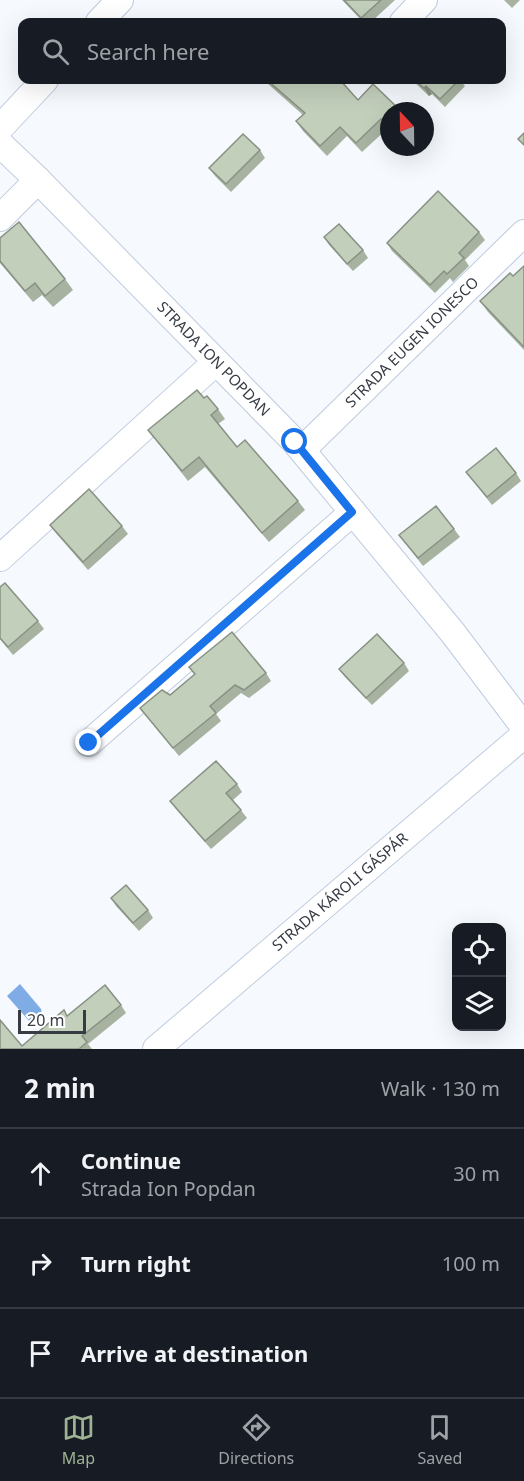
<!DOCTYPE html>
<meta charset="utf-8">
<style>
:root{--surface:#171b24;--page:#20242c;--text:#f1f3f6;--muted:#9ea1a6;--line:#363941;--accent:#9fb294}
body{margin:0;font-family:"Noto Sans",sans-serif;background:var(--page);color:var(--text)}
.controls{position:absolute;right:18px;bottom:18px;display:grid;overflow:hidden;border-radius:12px;box-shadow:0 6px 24px #0002}
.controls button{width:54px;height:54px;display:grid;place-items:center;padding:0;border:0;border-bottom:2px solid var(--line);background:var(--surface);color:var(--text);font:30px sans-serif}
.compass{position:absolute;left:380px;top:102px;width:54px;height:54px;border-radius:50%;background:var(--surface);box-shadow:0 6px 24px #0002;rotate:338deg}
.scale{position:absolute;left:18px;bottom:15px;width:68px;box-sizing:border-box;padding-left:6px;border:3px solid #373c44;border-top:0;font-size:16px;line-height:21px;white-space:nowrap;color:#373c44;-webkit-text-stroke:4px #fff;paint-order:stroke}
.stop{position:absolute;width:18px;height:18px;margin:-14px;border:4px solid #1a73e8;border-radius:50%;background:#fff}
.stop.end{background:#1a73e8;border-color:#fff;box-shadow:0 2px 6px #0008}
.list{margin:0;padding:0;list-style:none}
h2{display:flex;justify-content:space-between;align-items:center;height:78px;margin:0;padding:0 24px;font-size:26px}
h2 small{font-size:20px;font-weight:400;color:var(--muted)}
.list li{display:grid;grid-template-columns:39px 1fr auto;gap:18px;align-items:center;box-sizing:border-box;height:90px;padding:0 24px;border-top:2px solid var(--line)}
.list b{display:block;font-size:22px;white-space:nowrap}
.list p{margin:0;font-size:20px;white-space:nowrap;color:var(--muted)}
.list em{font-size:20px;font-style:normal;color:var(--muted)}
.icon{flex:none;width:33px;height:33px;fill:none;stroke:currentColor;stroke-width:2;stroke-linecap:round;stroke-linejoin:round}
.map{position:relative;flex:none;width:524px;height:1049px;overflow:hidden}
.search{position:absolute;background:var(--surface);box-shadow:0 6px 24px #0002;left:18px;right:18px;top:18px;height:66px;display:flex;align-items:center;gap:15px;box-sizing:border-box;padding:0 21px;border-radius:12px;color:var(--muted);font-size:22px}
.sheet{height:348px;background:var(--surface)}
nav{display:flex;justify-content:space-around;align-items:center;box-sizing:border-box;height:84px;border-top:2px solid var(--line);background:var(--surface);font-size:16px;color:var(--muted)}
nav a{display:grid;justify-items:center;gap:3px}
nav .on{color:var(--accent)}
.map>svg:first-child{display:block}
.water{fill:#80ace6}
.lines{fill:none;stroke-linecap:round;stroke-linejoin:round}
.minor-casing{stroke:#beccdf;stroke-width:28}
.minor{stroke:#fff;stroke-width:26}
.wall{fill:#a7b2a1}
.shaded-wall{fill:#889183}
.building{fill:#c2cfbb;stroke:#889183;stroke-width:1.5}
.route{stroke:#1a73e8;stroke-width:8}
.labels{text-anchor:middle;stroke-width:5;stroke-linejoin:round;paint-order:stroke}
.street-label{font-size:15px;fill:#373c44;stroke:#fff}
</style>
<div class="map">
<svg width="524" height="1049" viewBox="0 0 524 1049">
<rect width="100%" height="100%" fill="#f6f9fd"/>
<path class="water" d="M20,984L41,1009L42,1015L38,1022H30L7,996Z"/>
<g class="lines">
<defs>
<g id="minor">
<path d="M99,22L120,0"/>
<path d="M403,22L424,0"/>
<path d="M0,128L45,80"/>
<path id="s1" d="M0,144L38,180L295,442L453,633L524,727"/>
<path d="M0,218L38,180"/>
<path id="s2" d="M302,450L524,233"/>
<path d="M0,558L216,362"/>
<path d="M89,743L353,512"/>
<path id="s3" d="M156,1049L524,735"/>
</g>
</defs>
<use href="#minor" class="minor-casing"/>
<use href="#minor" class="minor"/>
</g>
<g class="wall">
<path d="M342,0H395L371,22H363Z"/>
<path d="M504,0H520L512,8Z"/>
<path d="M264,80H334L358,100L389,111V129L388,128L362,152L347,136L327,156L303,131L296,121L303,115L267,83Z"/>
<path d="M412,80H460L465,86L445,107L432,94L429,96Z"/>
<path d="M408,147H416L412,151Z"/>
<path d="M260,150L265,158L231,192L215,176L209,168Z"/>
<path d="M479,232L485,240L465,260L469,266L453,282L450,278L435,293L392,251L387,243Z"/>
<path d="M324,237L363,250L368,258L353,271L329,245Z"/>
<path d="M0,238L65,279L73,290L53,307L42,295L33,302L0,263Z"/>
<path d="M524,266V350L488,312L480,301L513,276Z"/>
<path d="M204,398L218,409L225,419L218,424L237,447L298,501L305,510L269,542L205,467L188,481L148,430Z"/>
<path d="M466,472L516,473L521,481L492,505Z"/>
<path d="M50,525L122,526L128,534L88,570L55,532Z"/>
<path d="M454,529L460,537L423,566L399,535Z"/>
<path d="M0,587L38,621L44,629L13,655L0,639Z"/>
<path d="M404,663L409,671L372,705L345,677L339,669Z"/>
<path d="M189,667L266,673L271,681L249,698L241,693L216,714L221,721L179,756L140,708L170,695L195,675Z"/>
<path d="M237,784L242,792L233,800L247,818L211,849L176,809L170,801Z"/>
<path d="M111,898L148,910L153,918L139,931L116,906Z"/>
<path d="M121,1005L126,1013L88,1044L92,1049H0L22,1046L68,1015Z"/>
</g>
<path class="shaded-wall" d="M426,86L432,94L429,96L424,88Z"/>
<g class="building">
<path d="M344,0H381L361,18Z"/>
<path d="M267,80H334L337,82L340,80L358,100L373,84L401,111H389V126L381,119L356,143L340,127L320,146L296,121L305,113Z"/>
<path d="M415,80H459L440,99L426,86L424,88Z"/>
<path d="M524,133V145L518,139Z"/>
<path d="M243,134L260,150L226,184L209,168Z"/>
<path d="M438,191L479,232L459,253L464,258L447,274L444,271L430,285L387,243Z"/>
<path d="M19,222L65,279L45,296L35,283L25,291L0,261V238Z"/>
<path d="M339,224L363,250L347,264L324,237Z"/>
<path d="M524,266V347L480,301L510,273L513,276Z"/>
<path d="M197,390L204,398L207,396L218,409L211,415L237,447L245,440L298,501L262,533L199,457L182,471L148,430Z"/>
<path d="M496,448L516,473L487,497L466,472Z"/>
<path d="M89,489L122,526L83,562L50,525Z"/>
<path d="M436,506L454,529L418,558L399,535Z"/>
<path d="M5,583L38,621L8,647L0,638V587Z"/>
<path d="M232,632L266,673L244,690L235,685L210,706L216,713L173,748L140,708L162,690L170,695L195,674L189,667Z"/>
<path d="M377,634L404,663L366,698L339,669Z"/>
<path d="M216,761L237,784L226,793L241,810L205,841L170,801Z"/>
<path d="M126,885L148,910L133,923L111,898Z"/>
<path d="M105,985L121,1005L82,1036L87,1042L79,1049H0V1020L22,1046L64,1010L67,1016Z"/>
</g>
<g class="lines">
<path class="route" d="M89,743L352,512L295,442"/>
</g>
<g class="labels">
<g class="street-label">
<text dy="5" stroke="none"><textPath href="#s2" startOffset="154">STRADA EUGEN IONESCO</textPath></text>
<text dy="5" stroke="none"><textPath href="#s1" startOffset="303">STRADA ION POPDAN</textPath></text>
<text dy="5" stroke="none"><textPath href="#s3" startOffset="242">STRADA KÁROLI GÁSPÁR</textPath></text>
</g>
</g>
</svg>
<div class="controls">
<button><svg class="icon" aria-label="locate" viewBox="0 0 24 24"><circle cx="12" cy="12" r="6"/><path d="M12 2v4M12 18v4M2 12h4M18 12h4"/></svg></button>
<button><svg class="icon" aria-label="layers" viewBox="0 0 24 24"><path d="M12 4l9 5-9 5-9-5zM3 14l9 5 9-5"/></svg></button>
</div>
<svg class="compass" viewBox="-18 -18 36 36"><path d="M0-13l5 13h-10z" fill="#e53935"/><path d="M0 13l5-13h-10z" fill="#9ea1a6"/></svg>
<div class="scale">20 m</div>
<div class="stop" style="left:295px;top:442px"></div>
<div class="stop end" style="left:89px;top:743px"></div>
<div class="search"><svg class="icon" aria-label="search" viewBox="0 0 24 24"><circle cx="10" cy="10" r="6"/><path d="M15 15l6 6"/></svg>Search here</div>
</div>
<section class="sheet">
<h2>2 min<small>Walk · 130 m</small></h2>
<ul class="list">
<li><svg class="icon" aria-label="ahead" viewBox="0 0 24 24"><path d="M12 20V5M6 11l6-6 6 6"/></svg><div><b>Continue</b><p>Strada Ion Popdan</p></div><em>30 m</em></li>
<li><svg class="icon" aria-label="right" viewBox="0 0 24 24"><path d="M7 20v-9h11M14 6l5 5-5 5"/></svg><div><b>Turn right</b></div><em>100 m</em></li>
<li><svg class="icon" aria-label="arrive" viewBox="0 0 24 24"><path d="M6 21V4h12l-3 4 3 4H6"/></svg><div><b>Arrive at destination</b></div></li>
</ul>
</section>
<nav>
<a class="on"><svg class="icon" aria-label="map" viewBox="0 0 24 24"><path d="M3 6l6-2 6 2 6-2v14l-6 2-6-2-6 2zM9 4v14M15 6v14"/></svg>Map</a>
<a><svg class="icon" aria-label="directions" viewBox="0 0 24 24"><path d="M12 3l9 9-9 9-9-9zM9 14v-3h6M13 9l2 2-2 2"/></svg>Directions</a>
<a><svg class="icon" aria-label="saved" viewBox="0 0 24 24"><path d="M7 4h10v16l-5-4-5 4z"/></svg>Saved</a>
</nav>
